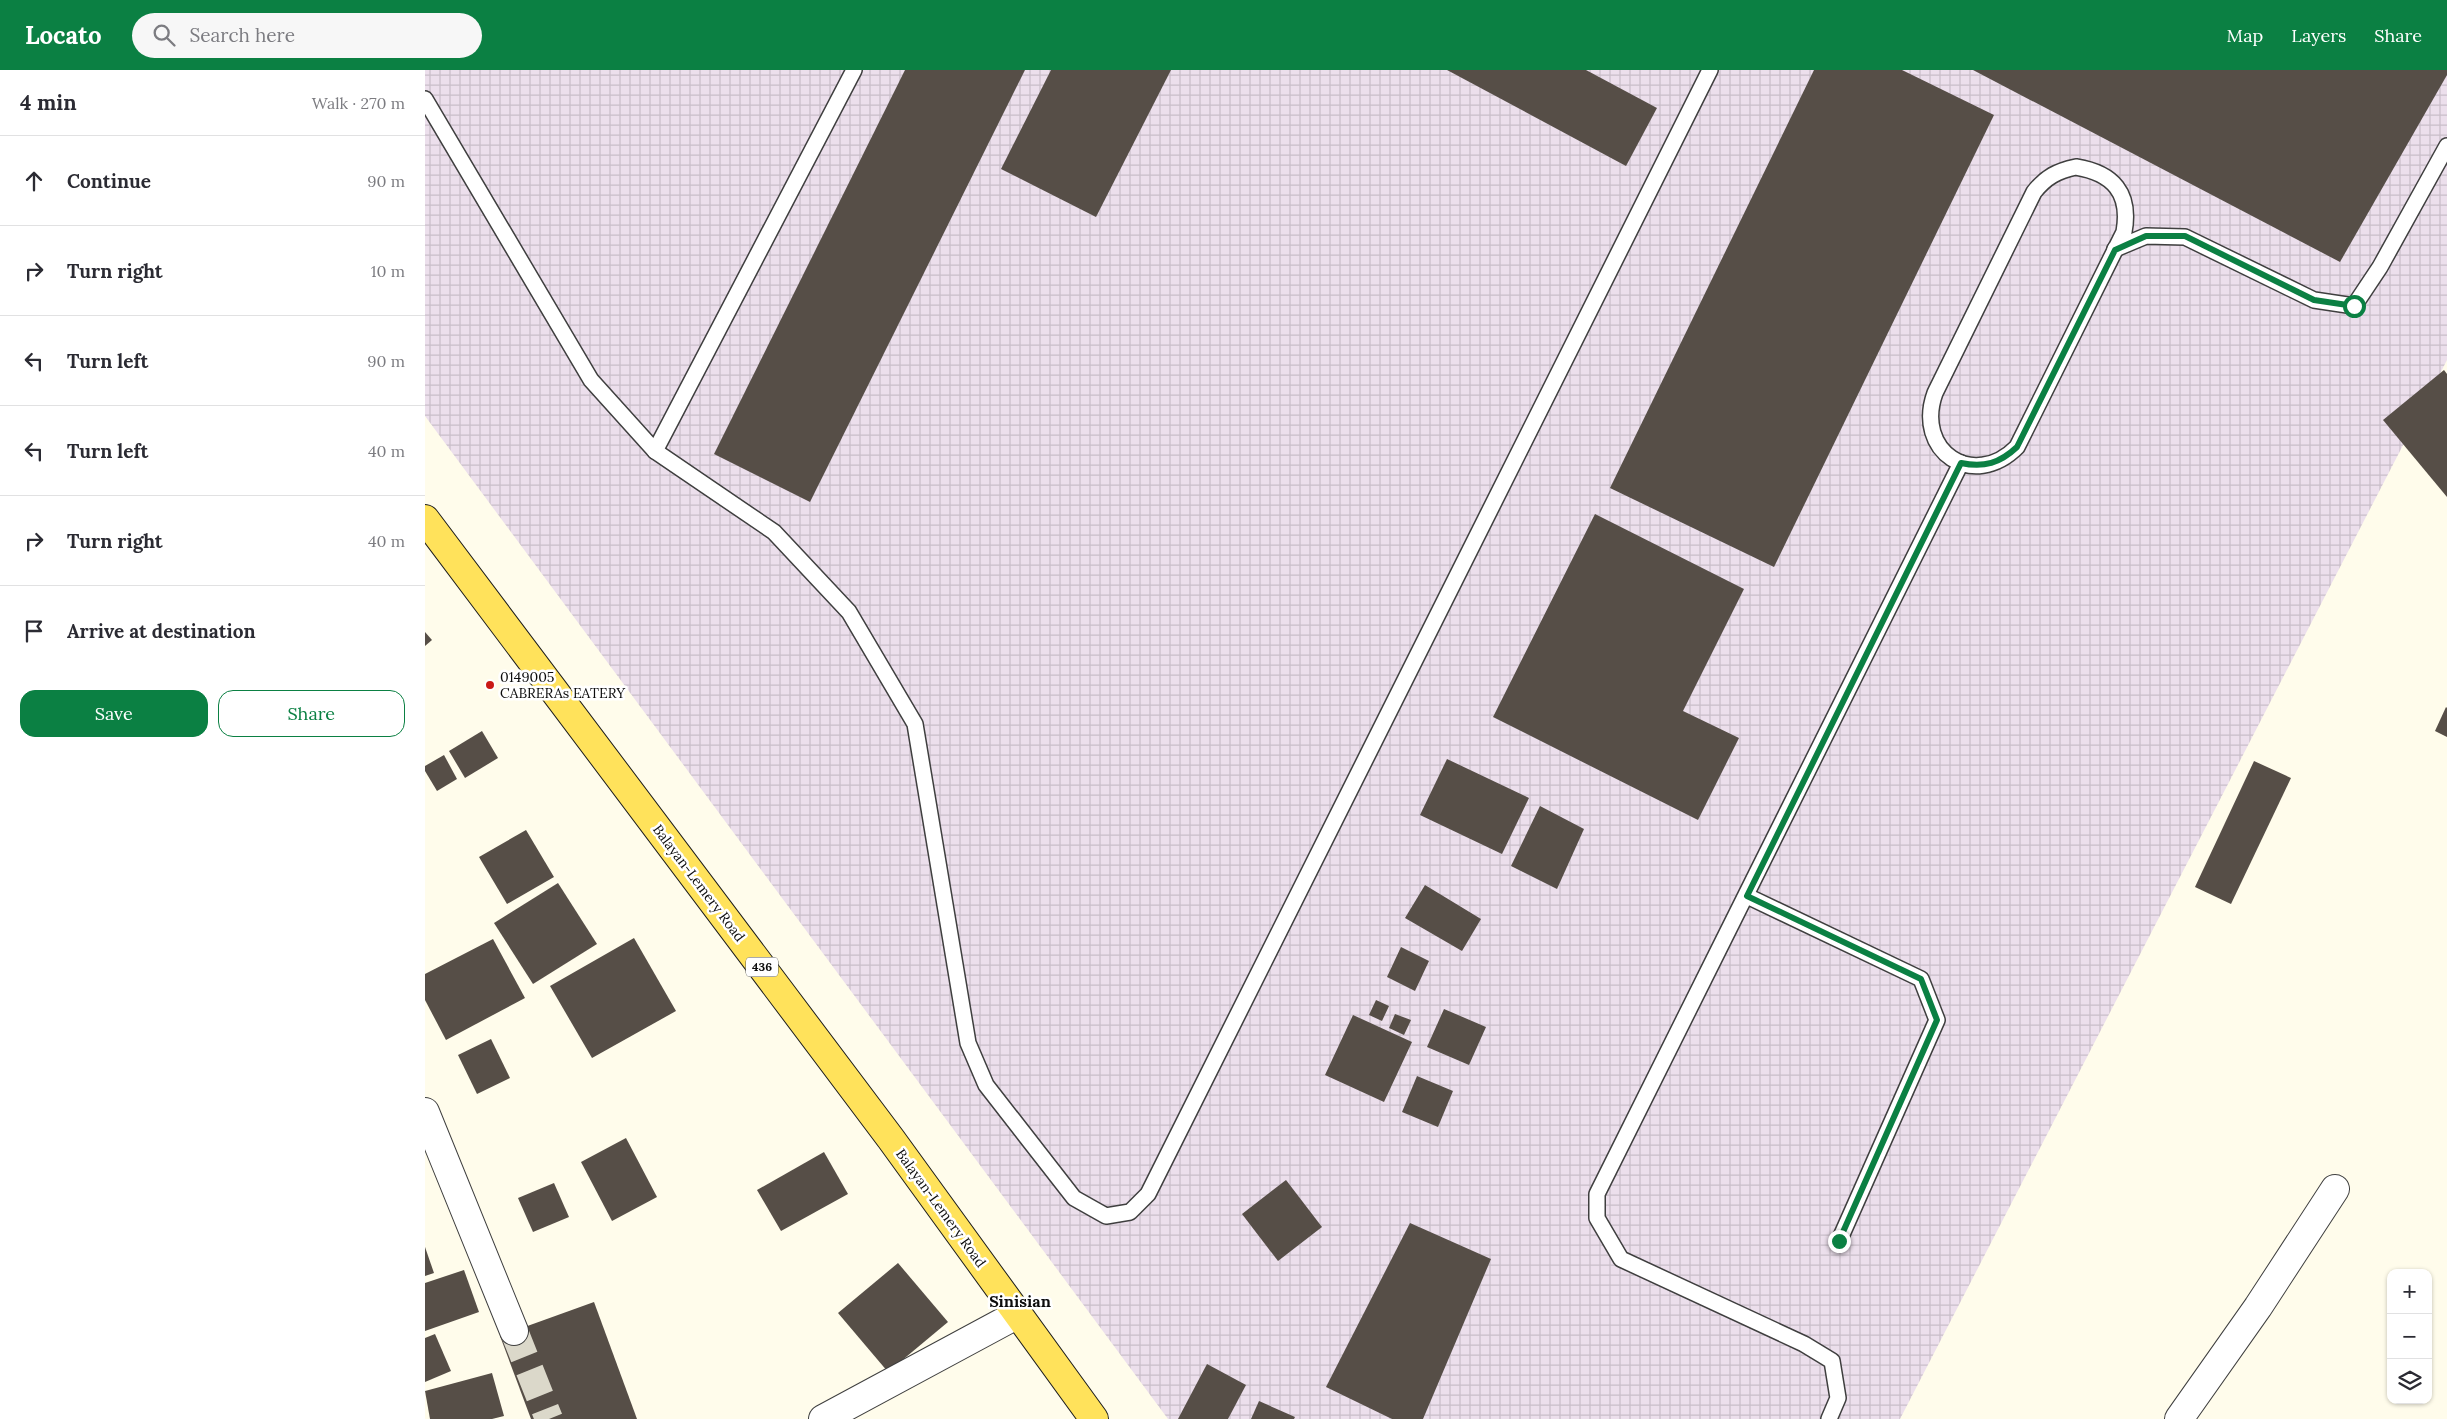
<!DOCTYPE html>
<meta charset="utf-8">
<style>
:root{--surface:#fff;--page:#f7f7f7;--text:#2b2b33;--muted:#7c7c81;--line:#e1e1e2;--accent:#0b8043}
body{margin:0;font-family:Lora,serif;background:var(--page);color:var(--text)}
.controls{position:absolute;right:15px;bottom:15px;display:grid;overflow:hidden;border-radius:10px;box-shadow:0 1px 4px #0004}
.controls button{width:45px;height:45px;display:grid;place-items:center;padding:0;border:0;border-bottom:1px solid var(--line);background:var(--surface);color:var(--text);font:25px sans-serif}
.stop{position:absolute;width:15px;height:15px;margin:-11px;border:4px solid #0b8043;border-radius:50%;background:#fff}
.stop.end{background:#0b8043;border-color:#fff;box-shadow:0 1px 5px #0008}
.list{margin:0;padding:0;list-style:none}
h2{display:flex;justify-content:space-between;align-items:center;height:65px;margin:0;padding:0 20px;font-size:21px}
h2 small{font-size:16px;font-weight:400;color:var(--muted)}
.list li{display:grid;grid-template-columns:32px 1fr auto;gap:15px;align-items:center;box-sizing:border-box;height:90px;padding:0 20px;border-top:1px solid var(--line)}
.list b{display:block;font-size:19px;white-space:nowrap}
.list em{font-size:16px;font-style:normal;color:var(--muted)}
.actions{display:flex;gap:10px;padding:15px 20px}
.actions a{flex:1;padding:11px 0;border:1px solid var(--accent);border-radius:15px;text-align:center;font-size:18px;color:var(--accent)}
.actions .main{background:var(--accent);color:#fff}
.icon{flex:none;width:28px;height:28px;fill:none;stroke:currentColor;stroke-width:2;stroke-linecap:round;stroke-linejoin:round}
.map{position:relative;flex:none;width:2022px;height:1349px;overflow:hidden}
header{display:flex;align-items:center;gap:30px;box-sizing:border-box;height:70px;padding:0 25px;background:var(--accent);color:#fff}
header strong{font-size:24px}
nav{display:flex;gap:28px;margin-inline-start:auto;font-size:18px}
.search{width:350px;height:45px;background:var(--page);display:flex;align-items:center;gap:12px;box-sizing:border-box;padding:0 18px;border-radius:28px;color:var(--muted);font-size:19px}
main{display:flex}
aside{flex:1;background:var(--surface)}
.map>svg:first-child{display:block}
.industrial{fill:url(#industrial-grid)}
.building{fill:#564e47}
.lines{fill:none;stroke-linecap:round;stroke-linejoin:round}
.tertiary-tunnel{stroke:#dbd8ca;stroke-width:28;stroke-dasharray:28 14;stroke-linecap:butt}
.service-casing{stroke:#3f3f3f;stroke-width:18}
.minor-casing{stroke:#3f3f3f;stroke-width:30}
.tertiary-casing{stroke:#3f3f3f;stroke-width:30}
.primary-casing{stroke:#1d1d1d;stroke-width:30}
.service{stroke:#fff;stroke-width:15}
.minor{stroke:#fff;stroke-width:28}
.tertiary{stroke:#fff;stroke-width:28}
.primary{stroke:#ffe25b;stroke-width:28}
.route{stroke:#0b8043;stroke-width:6}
.poi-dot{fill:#ca1916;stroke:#fff;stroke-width:2}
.labels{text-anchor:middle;stroke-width:5;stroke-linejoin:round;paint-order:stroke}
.shield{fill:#fff;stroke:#555;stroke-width:1}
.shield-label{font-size:12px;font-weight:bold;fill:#0c0c0c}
.poi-label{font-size:14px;fill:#0c0c0c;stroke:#fff;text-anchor:start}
.street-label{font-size:14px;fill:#0c0c0c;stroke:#fff}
.quarter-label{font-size:16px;font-weight:bold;fill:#0c0c0c;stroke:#fff}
</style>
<header>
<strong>Locato</strong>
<div class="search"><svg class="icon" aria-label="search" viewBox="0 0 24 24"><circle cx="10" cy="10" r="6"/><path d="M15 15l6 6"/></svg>Search here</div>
<nav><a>Map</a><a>Layers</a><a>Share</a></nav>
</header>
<main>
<aside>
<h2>4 min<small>Walk · 270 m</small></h2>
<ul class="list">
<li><svg class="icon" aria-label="ahead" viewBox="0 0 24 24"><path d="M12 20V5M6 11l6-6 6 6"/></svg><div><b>Continue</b></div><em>90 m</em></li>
<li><svg class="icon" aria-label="right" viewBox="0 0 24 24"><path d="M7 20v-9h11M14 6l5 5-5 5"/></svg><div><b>Turn right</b></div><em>10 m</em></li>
<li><svg class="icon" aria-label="left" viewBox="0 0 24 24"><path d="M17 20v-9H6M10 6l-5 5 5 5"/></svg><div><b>Turn left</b></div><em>90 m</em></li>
<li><svg class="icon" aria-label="left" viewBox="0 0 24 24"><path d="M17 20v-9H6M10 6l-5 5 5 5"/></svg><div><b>Turn left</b></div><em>40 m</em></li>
<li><svg class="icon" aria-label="right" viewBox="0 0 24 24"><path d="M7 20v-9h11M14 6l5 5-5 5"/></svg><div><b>Turn right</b></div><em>40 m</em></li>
<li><svg class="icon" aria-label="arrive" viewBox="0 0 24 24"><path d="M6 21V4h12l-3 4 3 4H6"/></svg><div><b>Arrive at destination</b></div></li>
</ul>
<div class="actions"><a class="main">Save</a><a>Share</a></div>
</aside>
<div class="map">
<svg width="2022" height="1349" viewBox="0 0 2022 1349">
<defs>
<pattern id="industrial-grid" width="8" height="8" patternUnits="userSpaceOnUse" patternTransform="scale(1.25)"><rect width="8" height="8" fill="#ecdfec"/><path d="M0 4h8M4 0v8" fill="none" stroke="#c9bec9"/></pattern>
</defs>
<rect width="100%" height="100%" fill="#fffceb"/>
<path class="industrial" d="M0,0H2022V290L1475,1349H743L0,346Z"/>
<g class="building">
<path d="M480,0H600L385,432L289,384Z"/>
<path d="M626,0H746L671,147L576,99Z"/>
<path d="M1022,0H1161L1232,38L1201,96Z"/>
<path d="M1389,0H1477L1569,45L1349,497L1185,418Z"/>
<path d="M1548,0H2022V5L1915,192Z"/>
<path d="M2019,300L2022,304V427L1958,350Z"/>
<path d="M1170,444L1319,519L1258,641L1314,668L1273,750L1068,647Z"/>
<path d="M0,562L7,570L0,576Z"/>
<path d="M2021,637L2022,638V667L2010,661Z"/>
<path d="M57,661L73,688L40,708L24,681Z"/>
<path d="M19,685L32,709L12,721L0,701V696Z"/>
<path d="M1022,689L1104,728L1077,784L995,745Z"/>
<path d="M1829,691L1866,708L1806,834L1770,817Z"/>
<path d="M1115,736L1159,759L1132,819L1086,796Z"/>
<path d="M101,760L129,807L82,834L54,787Z"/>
<path d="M133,813L172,874L108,914L69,853Z"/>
<path d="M1000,815L1056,849L1037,881L980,848Z"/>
<path d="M209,868L251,941L167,988L125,916Z"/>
<path d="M68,869L100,928L21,970L0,930V904Z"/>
<path d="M976,877L1004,891L990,921L962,907Z"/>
<path d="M951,930L964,936L957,951L944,945Z"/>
<path d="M1019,939L1061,957L1044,995L1002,977Z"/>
<path d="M970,944L986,950L979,965L964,958Z"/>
<path d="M928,945L987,972L959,1032L900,1005Z"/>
<path d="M66,969L85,1008L52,1024L33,985Z"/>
<path d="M992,1006L1028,1021L1013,1057L977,1042Z"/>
<path d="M201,1068L232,1127L187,1151L156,1092Z"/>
<path d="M399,1082L423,1124L356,1161L332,1120Z"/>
<path d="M861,1110L897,1157L853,1191L817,1144Z"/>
<path d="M129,1113L144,1147L108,1162L93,1128Z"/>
<path d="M985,1153L1066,1189L998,1349H967L901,1317Z"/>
<path d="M0,1177L9,1203L0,1206Z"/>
<path d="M473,1193L523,1252L463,1302L413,1243Z"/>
<path d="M39,1200L54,1242L0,1261V1213Z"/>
<path d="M169,1232L212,1349H106L75,1266Z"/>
<path d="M10,1264L26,1301L0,1312V1268Z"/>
<path d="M782,1294L821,1315L803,1349H753Z"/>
<path d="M67,1303L79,1346L67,1349H5L0,1321Z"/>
<path d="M834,1331L870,1347L869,1349H826Z"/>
</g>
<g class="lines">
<path class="tertiary-tunnel" d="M89,1261L124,1349"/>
<defs>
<g id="service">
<path d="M0,29L166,310L230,381L349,462L424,542L490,654L543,973L561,1015L649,1128L681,1146L705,1142L723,1124L1285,0"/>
<path d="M1651,97C1688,103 1706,123 1699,162L1592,377C1548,421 1489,381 1510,323L1609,122C1621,107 1632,101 1651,97Z"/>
<path d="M1690,179L1721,166L1760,167L1889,230L1929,236L1955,197L2022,76"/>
<path d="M230,381L429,0"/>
<path d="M1322,826L1496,909L1512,950L1414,1171"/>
<path d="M1404,1349L1413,1328L1407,1291L1379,1274L1196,1189L1172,1148V1124L1536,393"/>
</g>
<g id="minor">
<path d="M398,1349L593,1244"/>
<path d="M1754,1349L1833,1237L1910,1119"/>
</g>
<path id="tertiary" d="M0,1042L89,1261"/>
<path id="primary" d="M0,449L466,1069L669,1349"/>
</defs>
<use href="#service" class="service-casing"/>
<use href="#minor" class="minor-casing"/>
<use href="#tertiary" class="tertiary-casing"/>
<use href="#primary" class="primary-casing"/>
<use href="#service" class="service"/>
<use href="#minor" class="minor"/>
<use href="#tertiary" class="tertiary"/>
<use href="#primary" class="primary"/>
</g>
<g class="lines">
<path class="route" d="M1414,1171L1512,950L1496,909L1322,826L1536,393C1559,398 1575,393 1592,377L1690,180L1721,166H1760L1889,230L1929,236"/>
</g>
<circle class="poi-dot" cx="65" cy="615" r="5"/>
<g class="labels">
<rect class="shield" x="321" y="887.5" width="32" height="19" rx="4"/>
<g class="shield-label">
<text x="337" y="901">436</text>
</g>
<g class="poi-label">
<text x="75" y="612">0149005<tspan x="75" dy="16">CABRERAs EATERY</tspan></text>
</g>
<g class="street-label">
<text transform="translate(274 813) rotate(53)" y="5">Balayan-Lemery Road</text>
<text transform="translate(516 1138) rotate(54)" y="5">Balayan-Lemery Road</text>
</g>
<g class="quarter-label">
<text x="595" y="1237">Sinisian</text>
</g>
</g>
</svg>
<div class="controls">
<button>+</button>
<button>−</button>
<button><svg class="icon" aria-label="layers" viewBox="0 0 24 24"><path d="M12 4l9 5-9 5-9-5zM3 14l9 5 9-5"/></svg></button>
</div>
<div class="stop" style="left:1929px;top:236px"></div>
<div class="stop end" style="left:1414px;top:1171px"></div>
</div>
</main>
